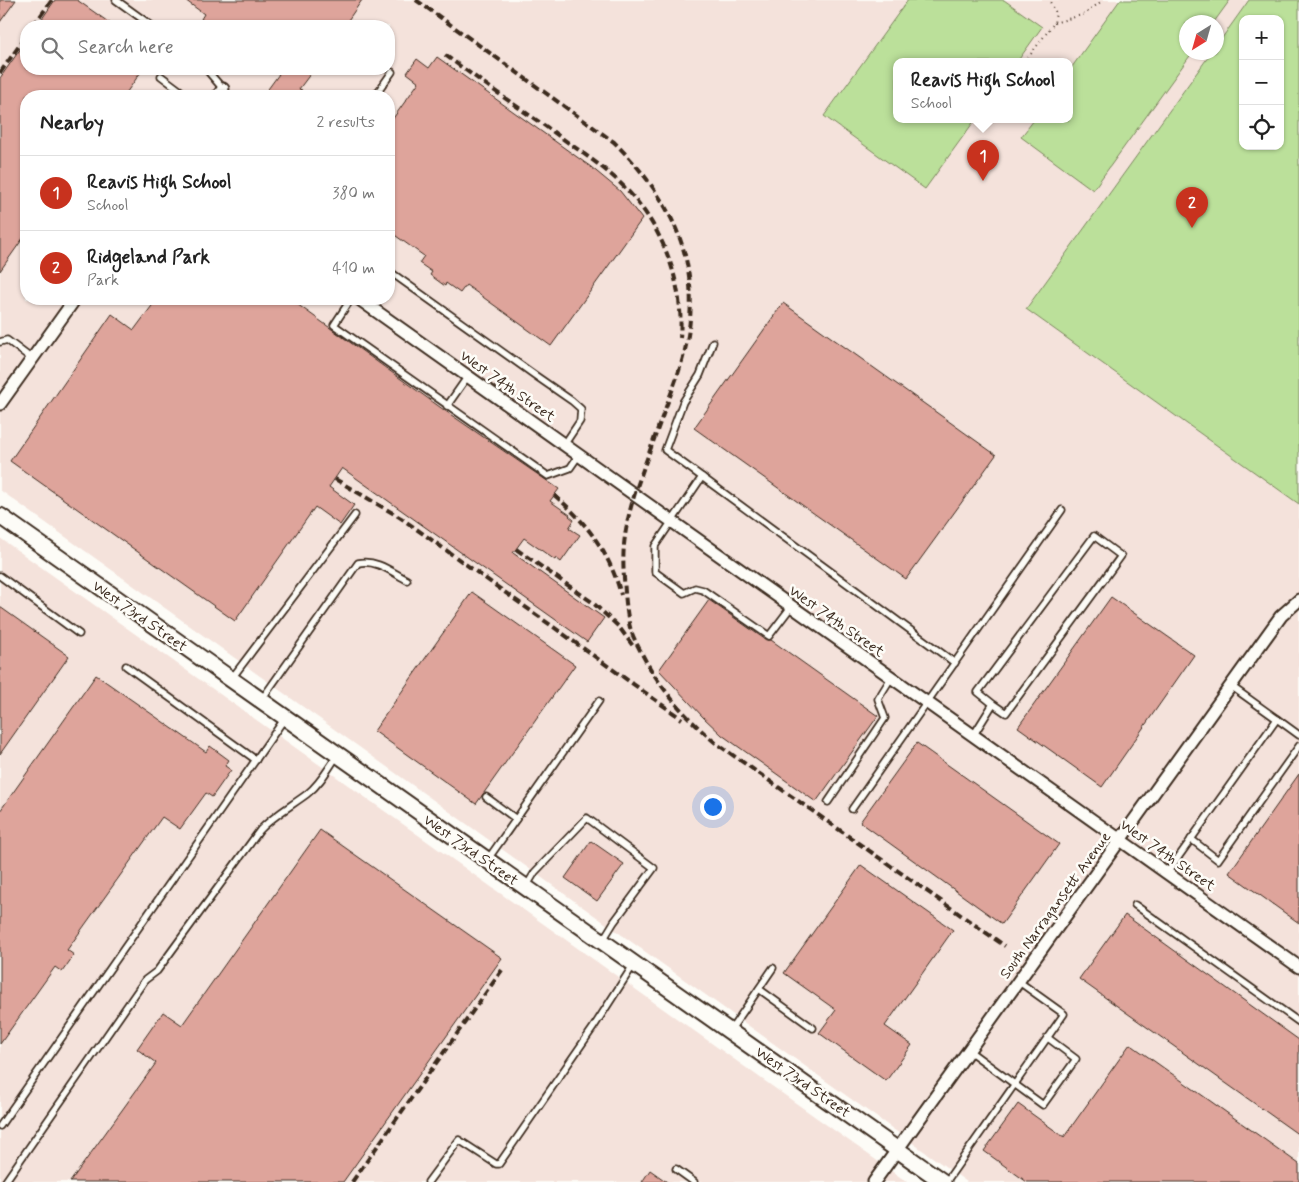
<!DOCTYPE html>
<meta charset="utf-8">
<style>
:root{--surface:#fff;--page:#f2f2f2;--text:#222;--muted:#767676;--line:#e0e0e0;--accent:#c8321e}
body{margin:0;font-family:Mynerve,sans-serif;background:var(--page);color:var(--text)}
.controls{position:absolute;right:15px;top:15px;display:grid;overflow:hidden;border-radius:10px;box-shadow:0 1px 4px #0004}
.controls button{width:45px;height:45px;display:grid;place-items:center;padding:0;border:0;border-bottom:1px solid var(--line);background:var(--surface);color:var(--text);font:25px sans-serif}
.compass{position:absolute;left:1179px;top:15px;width:45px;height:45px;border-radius:50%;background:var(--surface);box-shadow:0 1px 4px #0004;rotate:217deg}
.you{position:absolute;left:712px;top:806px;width:18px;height:18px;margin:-12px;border:4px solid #fff;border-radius:50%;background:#1a73e8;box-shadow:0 0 0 8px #1a73e833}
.badge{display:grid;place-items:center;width:32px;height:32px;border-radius:50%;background:var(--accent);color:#fff;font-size:16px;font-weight:700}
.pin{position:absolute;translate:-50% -41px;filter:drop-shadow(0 1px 2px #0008)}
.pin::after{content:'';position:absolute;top:26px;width:18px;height:15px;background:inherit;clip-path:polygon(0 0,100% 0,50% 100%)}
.popup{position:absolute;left:893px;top:58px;width:180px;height:65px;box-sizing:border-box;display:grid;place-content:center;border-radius:10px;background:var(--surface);filter:drop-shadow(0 1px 4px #0005);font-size:16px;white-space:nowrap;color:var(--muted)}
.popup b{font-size:19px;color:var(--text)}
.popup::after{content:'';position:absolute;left:50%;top:100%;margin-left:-10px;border:10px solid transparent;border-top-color:var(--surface)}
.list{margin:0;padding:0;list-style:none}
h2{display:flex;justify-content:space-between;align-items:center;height:65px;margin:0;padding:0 20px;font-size:21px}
h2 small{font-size:16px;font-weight:400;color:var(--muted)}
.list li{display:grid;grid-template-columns:32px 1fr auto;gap:15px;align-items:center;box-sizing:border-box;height:75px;padding:0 20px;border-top:1px solid var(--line)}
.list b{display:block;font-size:19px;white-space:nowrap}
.list p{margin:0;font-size:16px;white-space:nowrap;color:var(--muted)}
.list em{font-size:16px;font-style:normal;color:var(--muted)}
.icon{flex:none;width:28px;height:28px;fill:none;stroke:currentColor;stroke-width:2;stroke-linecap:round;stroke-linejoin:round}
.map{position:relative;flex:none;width:1299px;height:1182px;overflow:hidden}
.search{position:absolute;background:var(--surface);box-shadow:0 1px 4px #0004;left:20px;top:20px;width:375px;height:55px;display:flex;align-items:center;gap:12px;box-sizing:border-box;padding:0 18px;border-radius:20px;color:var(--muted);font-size:19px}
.panel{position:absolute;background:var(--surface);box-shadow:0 1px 4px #0004;left:20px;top:90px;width:375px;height:215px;border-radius:20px}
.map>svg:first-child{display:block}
.built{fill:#f4e2db;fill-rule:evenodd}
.green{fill:#bbe09a;stroke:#7b855c;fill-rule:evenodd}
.building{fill:#dea49b;stroke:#3b2a1e}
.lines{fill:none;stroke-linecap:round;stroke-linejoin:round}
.lane-casing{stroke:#3b2a1e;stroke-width:9}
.street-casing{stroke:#3b2a1e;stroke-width:15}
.secondary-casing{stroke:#3b2a1e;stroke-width:19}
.path{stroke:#3b2a1e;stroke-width:2;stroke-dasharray:1 4;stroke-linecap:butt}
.lane{stroke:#fdfcf7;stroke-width:5.5}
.street{stroke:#fdfcf7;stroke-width:11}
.secondary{stroke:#fdfcf7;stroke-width:15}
.rail{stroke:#3b2a1e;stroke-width:4;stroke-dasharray:8 4;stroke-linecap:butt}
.labels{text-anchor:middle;stroke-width:5;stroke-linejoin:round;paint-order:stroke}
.street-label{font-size:15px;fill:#3b2a1e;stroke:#fdfcf7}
</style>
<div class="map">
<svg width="1299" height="1182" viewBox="0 0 1299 1182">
<rect width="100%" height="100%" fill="#fdfcf7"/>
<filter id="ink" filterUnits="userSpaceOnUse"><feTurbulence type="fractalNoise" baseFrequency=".02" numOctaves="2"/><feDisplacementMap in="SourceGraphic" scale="10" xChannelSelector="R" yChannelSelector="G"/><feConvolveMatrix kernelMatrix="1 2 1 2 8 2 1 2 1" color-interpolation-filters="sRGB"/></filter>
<g filter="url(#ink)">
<g class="built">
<path d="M0,0H1249L1217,45L1216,22H1186V52L1211,53L1026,309L1299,504V1182H967L0,490ZM26,26H389V69H26ZM897,62H1069V120H897ZM26,96H389V299H26Z"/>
<path d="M0,538L907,1182H0Z"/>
</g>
<g class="green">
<path d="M908,0H1004L1042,27L1017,62H897V120H975L925,189L824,116Z"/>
<path d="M1120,0H1230L1214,22H1186V52L1192,53L1093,190L1021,137L1034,120H1069V71Z"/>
<path d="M1249,0H1299V504L1026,309L1211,53L1216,52L1217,45ZM1243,19H1280V146H1243Z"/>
</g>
<g class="building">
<path d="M0,0H16L0,22Z"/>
<path d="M55,0H77L114,26H37Z"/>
<path d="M185,0H362L344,26H211L201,19L204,14Z"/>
<path d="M26,41V69H143L124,96H26V234L0,271V78Z"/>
<path d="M437,57L591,167L620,191L642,219L551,346L466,285L460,293L446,283L445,286L430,275L432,272L419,263L424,256L389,231V124L419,82L407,73L417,59L429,68Z"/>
<path d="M271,69H314L299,89L302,90L297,96H263L279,74Z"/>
<path d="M157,299H290L444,410L559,489L550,501L570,515L569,516L574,520L569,528L580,535L561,562L556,558L555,560L524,538L513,553L604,618L587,642L342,468L329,487L354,505L340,525L315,507L235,621L10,461L112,314L134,330Z"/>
<path d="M783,303L996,455L906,579L694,428Z"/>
<path d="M472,592L575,665L476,804L374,731Z"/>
<path d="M1111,597L1194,655L1102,787L1018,727Z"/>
<path d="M709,600L766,640H771L878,716L816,802L722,735L703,717L659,670Z"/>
<path d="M0,607L69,656L0,754Z"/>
<path d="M96,675L206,752L210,746L229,760L225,766L231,770L212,797L206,793L180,829L162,817L67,950L74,955L62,972L55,967L0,1044V811Z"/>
<path d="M917,743L1059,844L1002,924L860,822Z"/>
<path d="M1299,774V923L1229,873Z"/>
<path d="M320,830L502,958L343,1182H70L156,1063L137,1049L163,1012L182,1025Z"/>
<path d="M591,841L624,864L597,901L565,878Z"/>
<path d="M861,865L953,930L885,1026L912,1045L886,1081L819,1033L836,1010L784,973Z"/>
<path d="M1125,915L1299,1040V1135L1079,979Z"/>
<path d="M1130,1044L1299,1164V1182H1027L984,1151L1018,1104L1064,1137Z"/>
<path d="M650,1170L667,1182H642Z"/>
</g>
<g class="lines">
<defs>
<g id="lane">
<path d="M116,0L152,26"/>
<path d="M206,69L223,89"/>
<path d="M161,76L181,91L179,96"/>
<path d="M375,96L392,72"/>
<path d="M389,271L536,376L572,401L581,409L580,421L564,445"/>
<path d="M351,299L334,325L548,476L570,468L579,455"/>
<path d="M0,342L7,340L32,359"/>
<path d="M447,406L468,376"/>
<path d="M702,477L665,450L683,402L700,375L713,342"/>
<path d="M0,576L79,634"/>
<path d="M791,607L769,636L703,590L695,588L684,593L655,572V546L702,477L955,663"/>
<path d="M126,666L256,760"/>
<path d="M232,678L355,515"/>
<path d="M262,699L358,563C376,559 392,572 407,580"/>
<path d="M1277,719L1299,735"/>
<path d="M973,736L993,704L978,692L1094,536L1121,556L1006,713L993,704"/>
<path d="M486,797L516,819"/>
<path d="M828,802L885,718L878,699L891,678"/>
<path d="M852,809L1062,510"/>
<path d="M1191,839L1218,860L1299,746"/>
<path d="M488,859L599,701"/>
<path d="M1167,873L1277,719L1231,686"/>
<path d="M526,887L535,872L587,818L654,868L614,922L603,940"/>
<path d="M1135,905L1299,1022"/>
<path d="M759,989L813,1028"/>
<path d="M730,1031L773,968"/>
<path d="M968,1050L1043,1105L1076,1059L1048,1038"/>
<path d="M0,1126L285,718"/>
<path d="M676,1169L694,1182"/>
<path d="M5,1182L145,980L157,971L260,830C274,815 291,806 307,794C320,784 328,769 337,756"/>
<path d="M428,1182L459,1140L496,1164H499L593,1028L634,964"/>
<path d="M946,1182L1064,1014L1018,981"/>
</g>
<g id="street">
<path d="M218,96L223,89"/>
<path d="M359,299L1299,967"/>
<path d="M0,404L75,299"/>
<path d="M874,1182L1281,616L1299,600"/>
</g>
<path id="secondary" d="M0,516L943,1182"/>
</defs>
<use href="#lane" class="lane-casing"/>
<use href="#street" class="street-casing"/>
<use href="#secondary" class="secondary-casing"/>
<g class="path">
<path d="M1054,23L1085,14L1103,0"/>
<path d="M1025,62L1054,23L1056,13L1049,0"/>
</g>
<use href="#lane" class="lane"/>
<use href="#street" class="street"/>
<use href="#secondary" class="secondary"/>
<g class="rail">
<path d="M416,0L614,142C664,192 696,246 690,319C687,358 671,392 658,428C646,463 630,499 625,536C623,550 623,564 624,578C625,593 626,608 629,623C631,634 637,644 642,654C661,690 686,718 717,744L1005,946"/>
<path d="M33,26L52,0"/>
<path d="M445,55C479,80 513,104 548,128C568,143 590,157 609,173C657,212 685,277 680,338"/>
<path d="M0,73L26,36"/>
<path d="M335,479L401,518L682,719"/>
<path d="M554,495C586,521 611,555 621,595"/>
<path d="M516,549L592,602L619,627L633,646"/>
<path d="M352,1182L502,970"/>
</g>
</g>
</g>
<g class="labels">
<g class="street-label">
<text transform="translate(508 386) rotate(35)" y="5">West 74th Street</text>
<text transform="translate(140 616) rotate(35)" y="5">West 73rd Street</text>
<text transform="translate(837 621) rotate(35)" y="5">West 74th Street</text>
<text transform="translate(471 850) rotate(35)" y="5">West 73rd Street</text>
<text transform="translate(1168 855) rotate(35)" y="5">West 74th Street</text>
<text transform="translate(1055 905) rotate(-54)" y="5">South Narragansett Avenue</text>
<text transform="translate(803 1082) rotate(35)" y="5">West 73rd Street</text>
</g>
</g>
</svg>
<div class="controls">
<button>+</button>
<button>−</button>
<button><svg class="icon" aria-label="locate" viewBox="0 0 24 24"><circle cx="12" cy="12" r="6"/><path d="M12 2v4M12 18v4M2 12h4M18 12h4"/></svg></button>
</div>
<svg class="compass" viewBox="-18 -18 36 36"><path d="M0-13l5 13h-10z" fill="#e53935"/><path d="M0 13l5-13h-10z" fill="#767676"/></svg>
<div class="you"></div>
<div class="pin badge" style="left:983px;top:181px">1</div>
<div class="popup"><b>Reavis High School</b>School</div>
<div class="pin badge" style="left:1192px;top:228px">2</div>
<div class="search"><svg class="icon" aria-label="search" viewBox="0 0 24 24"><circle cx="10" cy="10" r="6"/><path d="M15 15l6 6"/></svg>Search here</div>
<section class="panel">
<h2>Nearby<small>2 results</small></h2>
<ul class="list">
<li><span class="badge">1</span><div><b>Reavis High School</b><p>School</p></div><em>380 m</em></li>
<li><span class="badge">2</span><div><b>Ridgeland Park</b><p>Park</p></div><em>410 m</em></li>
</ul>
</section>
</div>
